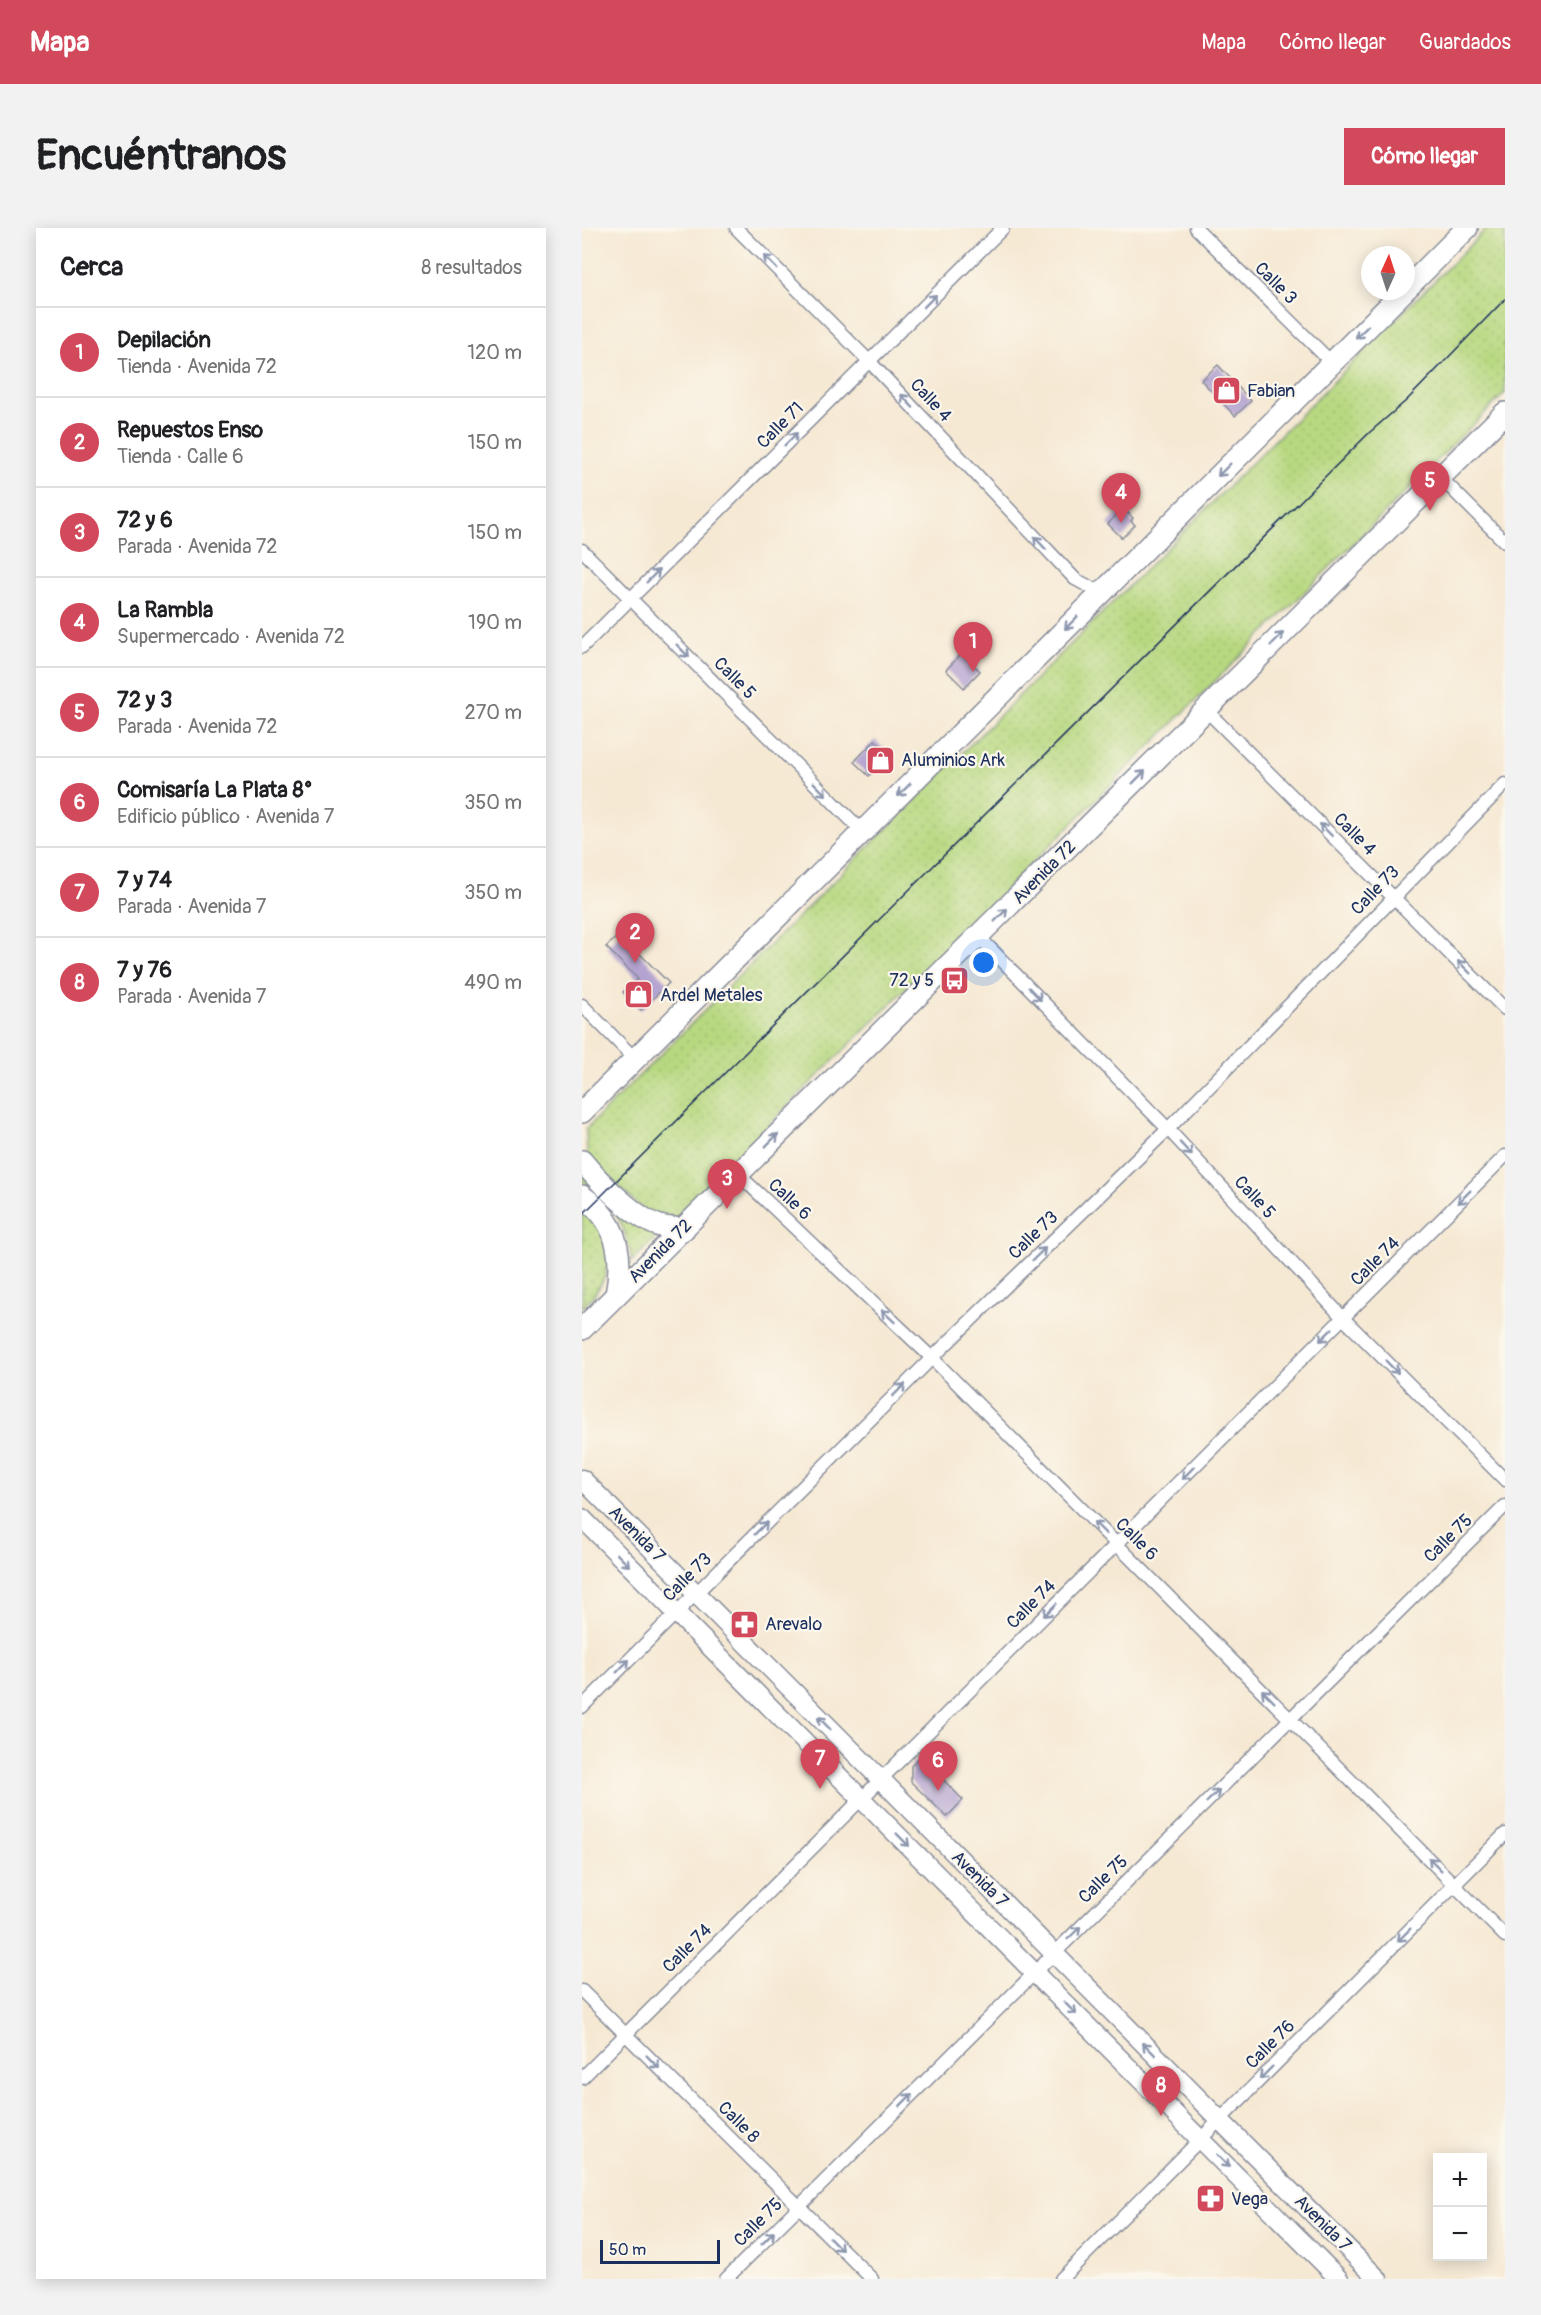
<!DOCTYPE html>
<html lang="es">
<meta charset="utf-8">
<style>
:root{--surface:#fff;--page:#f2f2f2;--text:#202124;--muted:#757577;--line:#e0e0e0;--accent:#d1495b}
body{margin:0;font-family:Pangolin,sans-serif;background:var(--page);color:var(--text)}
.controls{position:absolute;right:18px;bottom:18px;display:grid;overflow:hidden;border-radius:0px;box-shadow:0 3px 15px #0003}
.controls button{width:54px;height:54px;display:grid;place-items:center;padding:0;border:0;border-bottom:2px solid var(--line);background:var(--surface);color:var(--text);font:30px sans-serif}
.compass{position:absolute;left:779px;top:18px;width:54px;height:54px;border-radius:50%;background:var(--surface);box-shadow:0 3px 15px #0003;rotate:3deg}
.scale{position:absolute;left:18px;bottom:15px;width:120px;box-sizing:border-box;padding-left:6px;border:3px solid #1b2f5e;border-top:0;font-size:16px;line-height:21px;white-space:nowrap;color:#1b2f5e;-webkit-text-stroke:4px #fbf7ec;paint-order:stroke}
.you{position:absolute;left:402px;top:735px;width:21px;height:21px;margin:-15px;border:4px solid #fff;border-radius:50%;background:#1a73e8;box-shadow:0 0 0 9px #1a73e833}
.badge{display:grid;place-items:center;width:39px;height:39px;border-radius:50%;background:var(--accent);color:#fff;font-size:20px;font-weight:700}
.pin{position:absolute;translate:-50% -50px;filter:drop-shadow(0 2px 3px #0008)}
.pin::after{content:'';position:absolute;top:32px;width:21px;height:18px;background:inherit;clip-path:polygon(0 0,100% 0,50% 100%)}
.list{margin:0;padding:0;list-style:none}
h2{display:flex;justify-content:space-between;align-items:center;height:78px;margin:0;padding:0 24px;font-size:26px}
h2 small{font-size:20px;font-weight:400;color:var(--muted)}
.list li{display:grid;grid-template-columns:39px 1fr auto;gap:18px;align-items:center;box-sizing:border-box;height:90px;padding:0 24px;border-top:2px solid var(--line)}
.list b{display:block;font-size:22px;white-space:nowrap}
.list p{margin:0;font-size:20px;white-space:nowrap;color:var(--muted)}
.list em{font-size:20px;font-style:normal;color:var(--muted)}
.map{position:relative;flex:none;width:923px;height:2051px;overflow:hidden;border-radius:0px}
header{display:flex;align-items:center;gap:36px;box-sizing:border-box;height:84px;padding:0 30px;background:var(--accent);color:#fff}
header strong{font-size:28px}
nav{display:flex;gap:33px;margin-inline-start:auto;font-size:21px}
.intro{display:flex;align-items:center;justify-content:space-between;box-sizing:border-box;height:144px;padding:0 36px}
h1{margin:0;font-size:42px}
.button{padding:15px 27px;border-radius:0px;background:var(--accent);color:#fff;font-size:21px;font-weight:700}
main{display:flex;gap:36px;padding:0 36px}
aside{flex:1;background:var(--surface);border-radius:0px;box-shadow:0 3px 15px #0003}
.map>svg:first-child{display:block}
.grass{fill:url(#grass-dots);stroke:#6a846f;stroke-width:1.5}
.building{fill:#b3a2d0}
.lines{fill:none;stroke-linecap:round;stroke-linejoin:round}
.minor-casing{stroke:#888c99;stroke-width:15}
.secondary-casing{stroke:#888c99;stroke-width:21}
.trunk-casing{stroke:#888c99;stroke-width:24}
.minor{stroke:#fff;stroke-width:12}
.secondary{stroke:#fff;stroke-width:18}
.trunk{stroke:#fff;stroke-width:21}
.tram{stroke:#1b2f5e;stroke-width:1.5}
.oneway{stroke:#8d97ae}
.labels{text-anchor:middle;stroke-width:4.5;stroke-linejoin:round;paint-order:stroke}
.street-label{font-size:18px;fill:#1b2f5e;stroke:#fbf7ec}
.poi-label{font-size:18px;fill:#1b2f5e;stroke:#fbf7ec;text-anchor:start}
</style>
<header>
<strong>Mapa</strong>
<nav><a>Mapa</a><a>Cómo llegar</a><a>Guardados</a></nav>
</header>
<div class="intro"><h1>Encuéntranos</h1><a class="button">Cómo llegar</a></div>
<main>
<aside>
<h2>Cerca<small>8 resultados</small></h2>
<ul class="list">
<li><span class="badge">1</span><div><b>Depilación</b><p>Tienda · Avenida 72</p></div><em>120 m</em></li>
<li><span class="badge">2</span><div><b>Repuestos Enso</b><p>Tienda · Calle 6</p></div><em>150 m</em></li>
<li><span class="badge">3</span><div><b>72 y 6</b><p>Parada · Avenida 72</p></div><em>150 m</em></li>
<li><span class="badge">4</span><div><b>La Rambla</b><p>Supermercado · Avenida 72</p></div><em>190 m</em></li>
<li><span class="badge">5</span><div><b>72 y 3</b><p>Parada · Avenida 72</p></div><em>270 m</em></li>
<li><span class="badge">6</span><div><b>Comisaría La Plata 8°</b><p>Edificio público · Avenida 7</p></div><em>350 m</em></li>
<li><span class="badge">7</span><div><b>7 y 74</b><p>Parada · Avenida 7</p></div><em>350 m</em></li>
<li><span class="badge">8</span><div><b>7 y 76</b><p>Parada · Avenida 7</p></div><em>490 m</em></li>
</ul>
</aside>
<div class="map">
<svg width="923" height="2051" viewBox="0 0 923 2051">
<defs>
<pattern id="grass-dots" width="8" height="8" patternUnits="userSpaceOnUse" patternTransform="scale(1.5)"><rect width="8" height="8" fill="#b8d880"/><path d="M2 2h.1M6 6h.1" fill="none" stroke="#9eba71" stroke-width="1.8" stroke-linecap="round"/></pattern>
</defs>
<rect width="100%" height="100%" fill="#fbf7ec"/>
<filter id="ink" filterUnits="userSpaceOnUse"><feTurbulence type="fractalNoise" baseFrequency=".0167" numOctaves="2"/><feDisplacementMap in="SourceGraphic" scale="12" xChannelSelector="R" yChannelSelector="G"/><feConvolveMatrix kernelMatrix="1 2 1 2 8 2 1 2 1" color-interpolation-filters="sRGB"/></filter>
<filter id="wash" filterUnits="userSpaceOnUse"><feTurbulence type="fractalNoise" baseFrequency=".008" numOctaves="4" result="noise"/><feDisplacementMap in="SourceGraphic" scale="24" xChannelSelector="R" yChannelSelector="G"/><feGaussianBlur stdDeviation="1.35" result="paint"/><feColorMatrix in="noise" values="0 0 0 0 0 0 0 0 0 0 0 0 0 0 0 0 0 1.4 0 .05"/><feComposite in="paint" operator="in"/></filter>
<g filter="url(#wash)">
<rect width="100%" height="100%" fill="#f6e9d4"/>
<g class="grass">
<path d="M905,0H923V165L94,989L80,992L67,988L5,927L4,901Z"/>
<path d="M0,944L60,1001L75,1008L50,1033C42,995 34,975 0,953Z"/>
<path d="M0,976C37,1011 35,1046 0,1080Z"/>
</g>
<g id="blocks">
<g class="building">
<path d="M636,137L669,173L653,188L619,152Z"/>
<path d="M541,280L551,290L549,293L553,297L540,310L526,296Z"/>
<path d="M379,426L398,443L382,460L364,442Z"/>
<path d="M293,512L308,527L287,548L272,534Z"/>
<path d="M38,706L87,755L59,782L41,764L56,751L24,719Z"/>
<path d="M338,1528L381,1572L365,1589L329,1554V1538Z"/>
</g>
</g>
</g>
<g filter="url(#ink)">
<use href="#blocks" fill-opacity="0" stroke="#888c99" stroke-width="1.5"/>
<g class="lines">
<defs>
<g id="minor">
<path d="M154,0L287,133L493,351L519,365"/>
<path d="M614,0L750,135"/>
<path d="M858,249L923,314"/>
<path d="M0,322L281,604"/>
<path d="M0,419L421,0"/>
<path d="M624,482L923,781"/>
<path d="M397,709L586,901L761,1090L923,1252"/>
<path d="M0,777L53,831"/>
<path d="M156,946L350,1130L923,1708"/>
<path d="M0,1479L350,1130L586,901L923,556"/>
<path d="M0,1763L290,2051"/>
<path d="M0,1850L923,928"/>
<path d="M144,2051L923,1278"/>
<path d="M479,2051L923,1606"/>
</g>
<g id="secondary">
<path d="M0,1251L796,2051"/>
<path d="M0,1290L757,2051"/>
</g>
<g id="trunk">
<path d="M824,61L885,0"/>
<path d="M0,884L822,63"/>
<path d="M0,933C16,953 54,991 78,998C85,1000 94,1000 102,1001"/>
<path d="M0,968C35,992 42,1027 34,1067"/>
<path d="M0,1101L923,185"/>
</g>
</defs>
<use href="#minor" class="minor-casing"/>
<use href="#secondary" class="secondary-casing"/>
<use href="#trunk" class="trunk-casing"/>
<use href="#minor" class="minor"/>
<use href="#secondary" class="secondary"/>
<use href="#trunk" class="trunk"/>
<path class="tram" d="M0,987L788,204L825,172L923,71"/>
</g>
<defs><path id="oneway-shaft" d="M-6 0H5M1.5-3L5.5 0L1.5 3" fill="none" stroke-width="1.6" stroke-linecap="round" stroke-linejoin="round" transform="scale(1.5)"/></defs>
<g class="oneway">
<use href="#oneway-shaft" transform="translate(188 34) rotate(-135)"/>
<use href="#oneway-shaft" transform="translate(348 73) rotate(-45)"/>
<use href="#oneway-shaft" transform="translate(780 104) rotate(135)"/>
<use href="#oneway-shaft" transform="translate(325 173) rotate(-133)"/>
<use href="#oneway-shaft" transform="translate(209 211) rotate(-45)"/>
<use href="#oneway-shaft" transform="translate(642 242) rotate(135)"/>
<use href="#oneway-shaft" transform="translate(458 315) rotate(-133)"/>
<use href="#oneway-shaft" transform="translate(71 348) rotate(-45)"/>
<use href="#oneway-shaft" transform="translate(489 395) rotate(135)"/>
<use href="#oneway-shaft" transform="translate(695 411) rotate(-45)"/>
<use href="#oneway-shaft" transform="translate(101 423) rotate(45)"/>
<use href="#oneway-shaft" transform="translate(557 549) rotate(-45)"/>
<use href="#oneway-shaft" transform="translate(238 561) rotate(45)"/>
<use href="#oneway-shaft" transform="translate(322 562) rotate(135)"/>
<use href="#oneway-shaft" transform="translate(744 602) rotate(-135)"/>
<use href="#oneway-shaft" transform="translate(419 687) rotate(-45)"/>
<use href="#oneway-shaft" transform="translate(882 739) rotate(-135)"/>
<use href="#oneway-shaft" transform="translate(453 766) rotate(46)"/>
<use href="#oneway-shaft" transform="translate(190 912) rotate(-45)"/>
<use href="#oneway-shaft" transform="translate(604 921) rotate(47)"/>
<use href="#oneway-shaft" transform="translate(882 969) rotate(135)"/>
<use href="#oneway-shaft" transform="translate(457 1026) rotate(-44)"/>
<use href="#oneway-shaft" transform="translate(306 1088) rotate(-137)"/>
<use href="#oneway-shaft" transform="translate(744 1107) rotate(135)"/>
<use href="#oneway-shaft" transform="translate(810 1139) rotate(45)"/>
<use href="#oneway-shaft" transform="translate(317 1162) rotate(-45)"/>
<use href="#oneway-shaft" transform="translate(606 1245) rotate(135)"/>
<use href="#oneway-shaft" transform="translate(179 1300) rotate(-45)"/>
<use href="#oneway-shaft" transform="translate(518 1300) rotate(-135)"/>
<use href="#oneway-shaft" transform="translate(41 1332) rotate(45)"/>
<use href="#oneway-shaft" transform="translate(468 1382) rotate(135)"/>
<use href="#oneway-shaft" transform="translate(41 1438) rotate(-45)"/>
<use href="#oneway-shaft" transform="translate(686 1468) rotate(-135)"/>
<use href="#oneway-shaft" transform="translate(242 1495) rotate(-135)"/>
<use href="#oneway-shaft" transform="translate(631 1568) rotate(-44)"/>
<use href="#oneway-shaft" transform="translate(321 1612) rotate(45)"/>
<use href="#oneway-shaft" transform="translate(853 1636) rotate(-135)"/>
<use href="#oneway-shaft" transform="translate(492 1705) rotate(-44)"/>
<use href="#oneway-shaft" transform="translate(822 1707) rotate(135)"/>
<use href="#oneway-shaft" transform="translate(488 1780) rotate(45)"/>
<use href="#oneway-shaft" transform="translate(567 1821) rotate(-135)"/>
<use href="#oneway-shaft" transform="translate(71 1834) rotate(45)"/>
<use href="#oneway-shaft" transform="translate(684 1845) rotate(135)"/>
<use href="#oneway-shaft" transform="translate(324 1872) rotate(-45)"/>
<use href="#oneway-shaft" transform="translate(641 1933) rotate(45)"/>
<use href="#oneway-shaft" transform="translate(186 2010) rotate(-45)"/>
<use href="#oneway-shaft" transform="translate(254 2016) rotate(45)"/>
</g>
</g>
<defs>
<symbol id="shop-square" viewBox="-11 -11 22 22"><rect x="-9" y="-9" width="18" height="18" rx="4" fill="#d1495b" stroke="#fbf7ec"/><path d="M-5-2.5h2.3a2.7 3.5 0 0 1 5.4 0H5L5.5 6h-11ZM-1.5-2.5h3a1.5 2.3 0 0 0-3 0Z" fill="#fff"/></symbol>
<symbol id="bus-square" viewBox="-11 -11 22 22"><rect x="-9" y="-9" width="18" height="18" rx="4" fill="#d1495b" stroke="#fbf7ec"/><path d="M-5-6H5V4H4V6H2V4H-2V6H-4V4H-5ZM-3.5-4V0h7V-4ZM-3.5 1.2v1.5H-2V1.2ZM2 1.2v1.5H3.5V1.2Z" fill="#fff"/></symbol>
<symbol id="pharmacy-square" viewBox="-11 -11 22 22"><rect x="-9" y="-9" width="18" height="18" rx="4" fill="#d1495b" stroke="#fbf7ec"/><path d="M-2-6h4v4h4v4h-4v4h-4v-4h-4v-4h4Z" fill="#fff"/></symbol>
</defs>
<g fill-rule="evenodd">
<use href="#shop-square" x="628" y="146" width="33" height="33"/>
<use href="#shop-square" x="282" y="516" width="33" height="33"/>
<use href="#bus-square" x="356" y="736" width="33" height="33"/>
<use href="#shop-square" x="40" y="750" width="33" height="33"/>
<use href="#pharmacy-square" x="146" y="1380" width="33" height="33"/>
<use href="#pharmacy-square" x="612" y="1954" width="33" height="33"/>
</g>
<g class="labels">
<g class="street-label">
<text transform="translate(694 55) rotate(45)" y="6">Calle 3</text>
<text transform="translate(349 172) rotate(47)" y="6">Calle 4</text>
<text transform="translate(198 197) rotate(-45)" y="6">Calle 71</text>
<text transform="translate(153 450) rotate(45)" y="6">Calle 5</text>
<text transform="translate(773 606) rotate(45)" y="6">Calle 4</text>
<text transform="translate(462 644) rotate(-45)" y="6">Avenida 72</text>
<text transform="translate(793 662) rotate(-46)" y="6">Calle 73</text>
<text transform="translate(673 969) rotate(47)" y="6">Calle 5</text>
<text transform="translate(208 971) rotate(43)" y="6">Calle 6</text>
<text transform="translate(451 1007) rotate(-44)" y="6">Calle 73</text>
<text transform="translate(78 1023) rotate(-45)" y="6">Avenida 72</text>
<text transform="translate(793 1033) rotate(-45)" y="6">Calle 74</text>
<text transform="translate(55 1306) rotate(45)" y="6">Avenida 7</text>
<text transform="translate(866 1310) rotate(-45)" y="6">Calle 75</text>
<text transform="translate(555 1311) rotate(45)" y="6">Calle 6</text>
<text transform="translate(105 1349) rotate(-45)" y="6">Calle 73</text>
<text transform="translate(449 1376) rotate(-45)" y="6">Calle 74</text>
<text transform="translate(398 1651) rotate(45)" y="6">Avenida 7</text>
<text transform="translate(521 1651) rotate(-44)" y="6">Calle 75</text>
<text transform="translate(105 1720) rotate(-45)" y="6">Calle 74</text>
<text transform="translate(688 1816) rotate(-45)" y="6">Calle 76</text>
<text transform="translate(157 1894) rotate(45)" y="6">Calle 8</text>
<text transform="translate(176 1994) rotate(-45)" y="6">Calle 75</text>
<text transform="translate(741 1995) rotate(45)" y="6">Avenida 7</text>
</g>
<g class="poi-label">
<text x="665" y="169">Fabian</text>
<text x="319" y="538">Aluminios Ark</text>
<text x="352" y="758" text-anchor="end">72 y 5</text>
<text x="78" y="773">Ardel Metales</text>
<text x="183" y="1402">Arevalo</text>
<text x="649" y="1977">Vega</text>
</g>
</g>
</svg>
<div class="controls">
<button>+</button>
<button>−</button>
</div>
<svg class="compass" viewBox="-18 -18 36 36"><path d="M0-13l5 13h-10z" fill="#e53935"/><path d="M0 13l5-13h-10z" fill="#757577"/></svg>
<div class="scale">50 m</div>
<div class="you"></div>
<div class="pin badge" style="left:391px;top:444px">1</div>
<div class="pin badge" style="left:53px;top:735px">2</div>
<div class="pin badge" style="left:145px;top:981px">3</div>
<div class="pin badge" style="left:539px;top:295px">4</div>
<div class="pin badge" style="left:848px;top:283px">5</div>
<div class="pin badge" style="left:356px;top:1563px">6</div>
<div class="pin badge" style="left:238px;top:1561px">7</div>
<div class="pin badge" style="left:579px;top:1888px">8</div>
</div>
</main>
